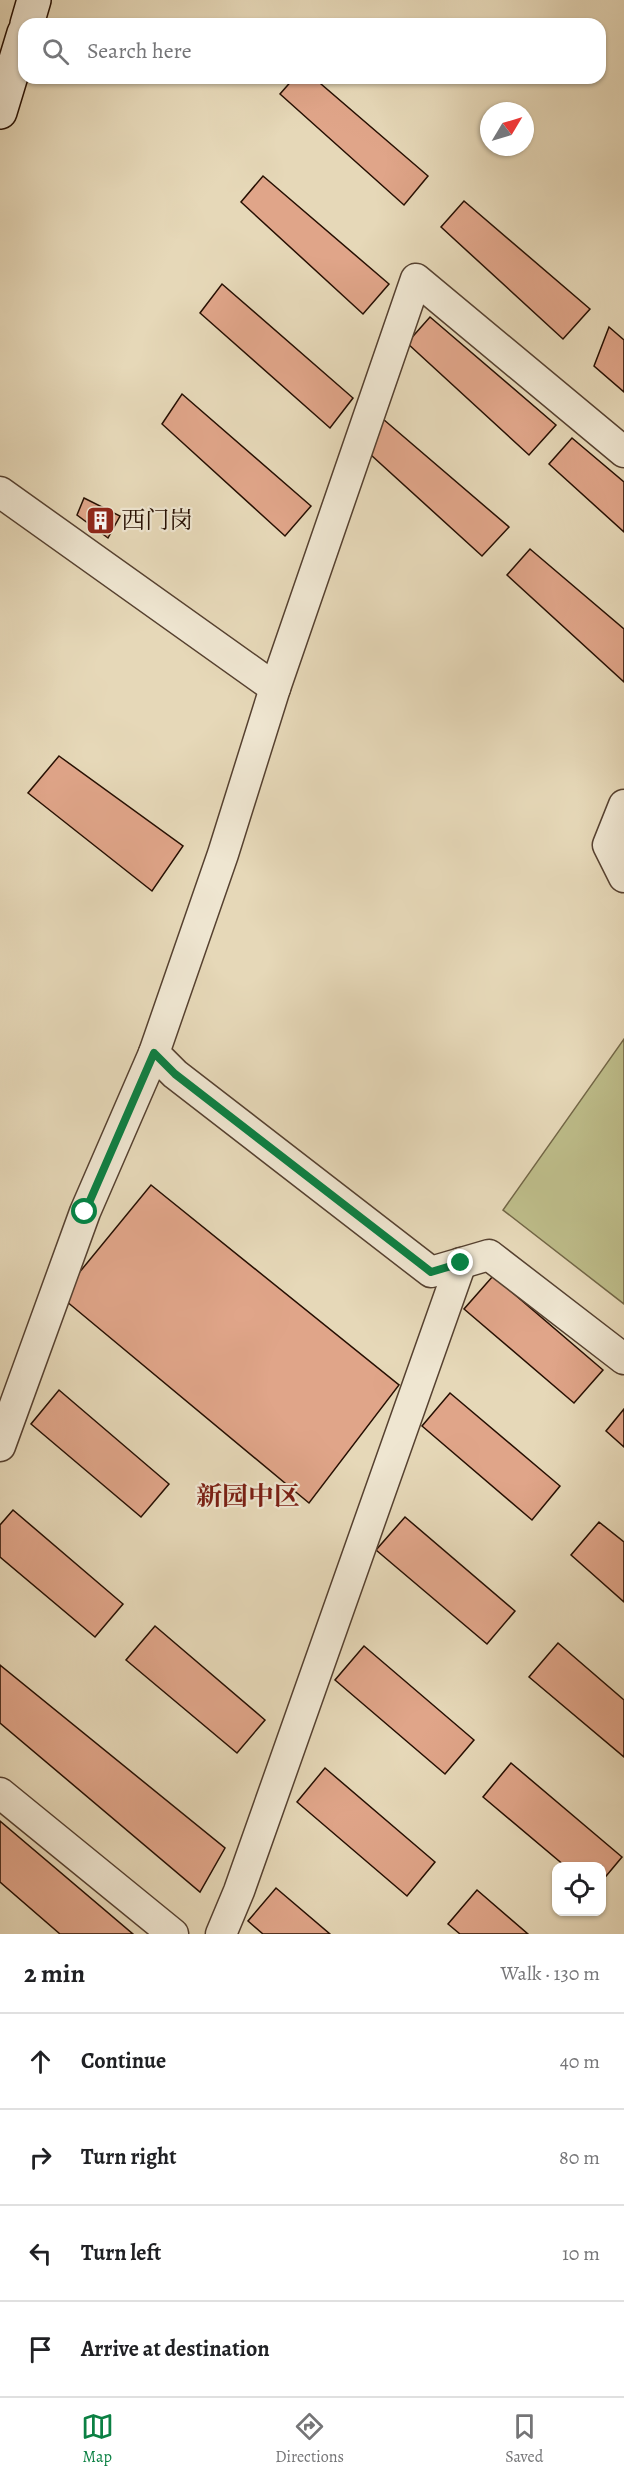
<!DOCTYPE html>
<meta charset="utf-8">
<style>
:root{--surface:#fff;--page:#f6f6f6;--text:#202124;--muted:#757577;--line:#e0e0e0;--accent:#0b8043}
body{margin:0;font-family:Alegreya,"Noto Serif SC",serif;background:var(--page);color:var(--text)}
.controls{position:absolute;right:18px;bottom:18px;display:grid;overflow:hidden;border-radius:12px;box-shadow:0 2px 4px #0004}
.controls button{width:54px;height:54px;display:grid;place-items:center;padding:0;border:0;border-bottom:2px solid var(--line);background:var(--surface);color:var(--text);font:30px sans-serif}
.compass{position:absolute;left:480px;top:102px;width:54px;height:54px;border-radius:50%;background:var(--surface);box-shadow:0 2px 4px #0004;rotate:52deg}
.stop{position:absolute;width:18px;height:18px;margin:-14px;border:4px solid #0b8043;border-radius:50%;background:#fff}
.stop.end{background:#0b8043;border-color:#fff;box-shadow:0 2px 6px #0008}
.list{margin:0;padding:0;list-style:none}
h2{display:flex;justify-content:space-between;align-items:center;height:78px;margin:0;padding:0 24px;font-size:26px}
h2 small{font-size:20px;font-weight:400;color:var(--muted)}
.list li{display:grid;grid-template-columns:39px 1fr auto;gap:18px;align-items:center;box-sizing:border-box;height:96px;padding:0 24px;border-top:2px solid var(--line)}
.list b{display:block;font-size:22px;white-space:nowrap}
.list em{font-size:20px;font-style:normal;color:var(--muted)}
.icon{flex:none;width:33px;height:33px;fill:none;stroke:currentColor;stroke-width:2;stroke-linecap:round;stroke-linejoin:round}
.map{position:relative;flex:none;width:624px;height:1934px;overflow:hidden}
.search{position:absolute;background:var(--surface);box-shadow:0 2px 4px #0004;left:18px;right:18px;top:18px;height:66px;display:flex;align-items:center;gap:15px;box-sizing:border-box;padding:0 21px;border-radius:18px;color:var(--muted);font-size:22px}
.sheet{height:462px;background:var(--surface)}
nav{display:flex;justify-content:space-around;align-items:center;box-sizing:border-box;height:84px;border-top:2px solid var(--line);background:var(--surface);font-size:16px;color:var(--muted)}
nav a{display:grid;justify-items:center;gap:3px}
nav .on{color:var(--accent)}
.map>svg:first-child{display:block}
.green{fill:#bdbc89;stroke:#726646;stroke-width:1.5}
.building{fill:#e0a589;stroke:#260f02;stroke-width:1.5}
.lines{fill:none;stroke-linecap:round;stroke-linejoin:round}
.street-casing{stroke:#564130;stroke-width:33}
.secondary-casing{stroke:#260f02;stroke-width:36}
.street{stroke:#efe6d1;stroke-width:30}
.secondary{stroke:#efe6d1;stroke-width:33}
.route{stroke:#0b8043;stroke-width:8}
.labels{text-anchor:middle;stroke-width:4.5;stroke-linejoin:round;paint-order:stroke}
.poi-label{font-size:24px;fill:#260f02;stroke:#efe6d1;text-anchor:start}
.neighbourhood-label{font-size:26px;font-weight:bold;fill:#7a1f14;stroke:#efe6d1}
</style>
<div class="map">
<svg width="624" height="1934" viewBox="0 0 624 1934">
<rect width="100%" height="100%" fill="#e6d8b8"/>
<filter id="stains"><feTurbulence type="fractalNoise" baseFrequency=".00333" numOctaves="4"/><feColorMatrix values="0 0 0 0 .2 0 0 0 0 .09 0 0 0 0 .02 0 0 0 .5 -.17"/></filter>
<radialGradient id="worn" r=".72"><stop offset=".6" stop-color="#630" stop-opacity="0"/><stop offset="1" stop-color="#630" stop-opacity=".3"/></radialGradient>
<path class="green" d="M624,1039V1304L503,1210Z"/>
<g class="building">
<path d="M294,78H314L428,176L404,205L280,94Z"/>
<path d="M263,176L389,284L363,314L241,202Z"/>
<path d="M464,201L590,309L563,339L441,227Z"/>
<path d="M222,284L353,398L330,428L200,313Z"/>
<path d="M430,317L556,425L529,455L407,343Z"/>
<path d="M609,327L624,340V392L594,366Z"/>
<path d="M182,394L311,506L285,536L162,424Z"/>
<path d="M383,419L509,527L482,556L360,445Z"/>
<path d="M572,438L624,482V532L549,464Z"/>
<path d="M84,498L120,516L108,538L77,515Z"/>
<path d="M530,549L624,629V682L507,575Z"/>
<path d="M59,756L183,846L152,891L28,793Z"/>
<path d="M151,1185L399,1385L309,1503L60,1296Z"/>
<path d="M493,1276L603,1370L574,1403L464,1309Z"/>
<path d="M59,1390L169,1484L141,1517L31,1424Z"/>
<path d="M450,1393L560,1486L532,1520L422,1426Z"/>
<path d="M624,1409V1447L606,1431Z"/>
<path d="M13,1510L123,1604L95,1637L0,1557V1525Z"/>
<path d="M405,1517L515,1611L487,1644L376,1550Z"/>
<path d="M599,1522L624,1542V1602L571,1555Z"/>
<path d="M155,1626L265,1720L237,1753L126,1660Z"/>
<path d="M558,1643L624,1700V1757L529,1677Z"/>
<path d="M364,1646L474,1740L445,1774L335,1680Z"/>
<path d="M0,1665L225,1848L200,1892L0,1723Z"/>
<path d="M511,1763L622,1857L602,1881V1866H565L483,1797Z"/>
<path d="M325,1768L435,1862L407,1896L297,1802Z"/>
<path d="M0,1821L133,1934H60L0,1882Z"/>
<path d="M276,1888L330,1934H263L248,1921Z"/>
<path d="M477,1890L528,1934H460L448,1924Z"/>
</g>
<g class="lines">
<defs>
<g id="street">
<path d="M624,452L416,279L275,688L223,854L154,1053L175,1074L431,1272L489,1255L624,1359"/>
<path d="M0,492L275,688"/>
<path d="M624,805L608,845L624,877"/>
<path d="M0,1446L85,1212L154,1053"/>
<path d="M0,1793L173,1934"/>
<path d="M221,1934L239,1891L461,1263"/>
</g>
<g id="secondary">
<path d="M27,24L34,0"/>
<path d="M0,112L24,33"/>
</g>
</defs>
<use href="#street" class="street-casing"/>
<use href="#secondary" class="secondary-casing"/>
<use href="#street" class="street"/>
<use href="#secondary" class="secondary"/>
</g>
<g class="lines">
<path class="route" d="M85,1212L154,1053L175,1074L431,1272L461,1263"/>
</g>
<defs>
<symbol id="building-square" viewBox="-11 -11 22 22"><rect x="-9" y="-9" width="18" height="18" rx="4" fill="#8f2418" stroke="#efe6d1"/><path d="M-4-6H4V6H1V3H-1V6H-4ZM-2.5-4.3h1.7v1.8h-1.7ZM.8-4.3h1.7v1.8H.8ZM-2.5-1h1.7V.8h-1.7ZM.8-1h1.7V.8H.8Z" fill="#fff"/></symbol>
</defs>
<g fill-rule="evenodd">
<use href="#building-square" x="84" y="504" width="33" height="33"/>
</g>
<g class="labels">
<g class="poi-label">
<text x="121" y="528">西门岗</text>
</g>
<g class="neighbourhood-label">
<text x="248" y="1505">新园中区</text>
</g>
</g>
<rect width="100%" height="100%" filter="url(#stains)"/>
<rect width="100%" height="100%" fill="url(#worn)"/>
</svg>
<div class="controls">
<button><svg class="icon" aria-label="locate" viewBox="0 0 24 24"><circle cx="12" cy="12" r="6"/><path d="M12 2v4M12 18v4M2 12h4M18 12h4"/></svg></button>
</div>
<svg class="compass" viewBox="-18 -18 36 36"><path d="M0-13l5 13h-10z" fill="#e53935"/><path d="M0 13l5-13h-10z" fill="#757577"/></svg>
<div class="stop" style="left:85px;top:1212px"></div>
<div class="stop end" style="left:461px;top:1263px"></div>
<div class="search"><svg class="icon" aria-label="search" viewBox="0 0 24 24"><circle cx="10" cy="10" r="6"/><path d="M15 15l6 6"/></svg>Search here</div>
</div>
<section class="sheet">
<h2>2 min<small>Walk · 130 m</small></h2>
<ul class="list">
<li><svg class="icon" aria-label="ahead" viewBox="0 0 24 24"><path d="M12 20V5M6 11l6-6 6 6"/></svg><div><b>Continue</b></div><em>40 m</em></li>
<li><svg class="icon" aria-label="right" viewBox="0 0 24 24"><path d="M7 20v-9h11M14 6l5 5-5 5"/></svg><div><b>Turn right</b></div><em>80 m</em></li>
<li><svg class="icon" aria-label="left" viewBox="0 0 24 24"><path d="M17 20v-9H6M10 6l-5 5 5 5"/></svg><div><b>Turn left</b></div><em>10 m</em></li>
<li><svg class="icon" aria-label="arrive" viewBox="0 0 24 24"><path d="M6 21V4h12l-3 4 3 4H6"/></svg><div><b>Arrive at destination</b></div></li>
</ul>
</section>
<nav>
<a class="on"><svg class="icon" aria-label="map" viewBox="0 0 24 24"><path d="M3 6l6-2 6 2 6-2v14l-6 2-6-2-6 2zM9 4v14M15 6v14"/></svg>Map</a>
<a><svg class="icon" aria-label="directions" viewBox="0 0 24 24"><path d="M12 3l9 9-9 9-9-9zM9 14v-3h6M13 9l2 2-2 2"/></svg>Directions</a>
<a><svg class="icon" aria-label="saved" viewBox="0 0 24 24"><path d="M7 4h10v16l-5-4-5 4z"/></svg>Saved</a>
</nav>
